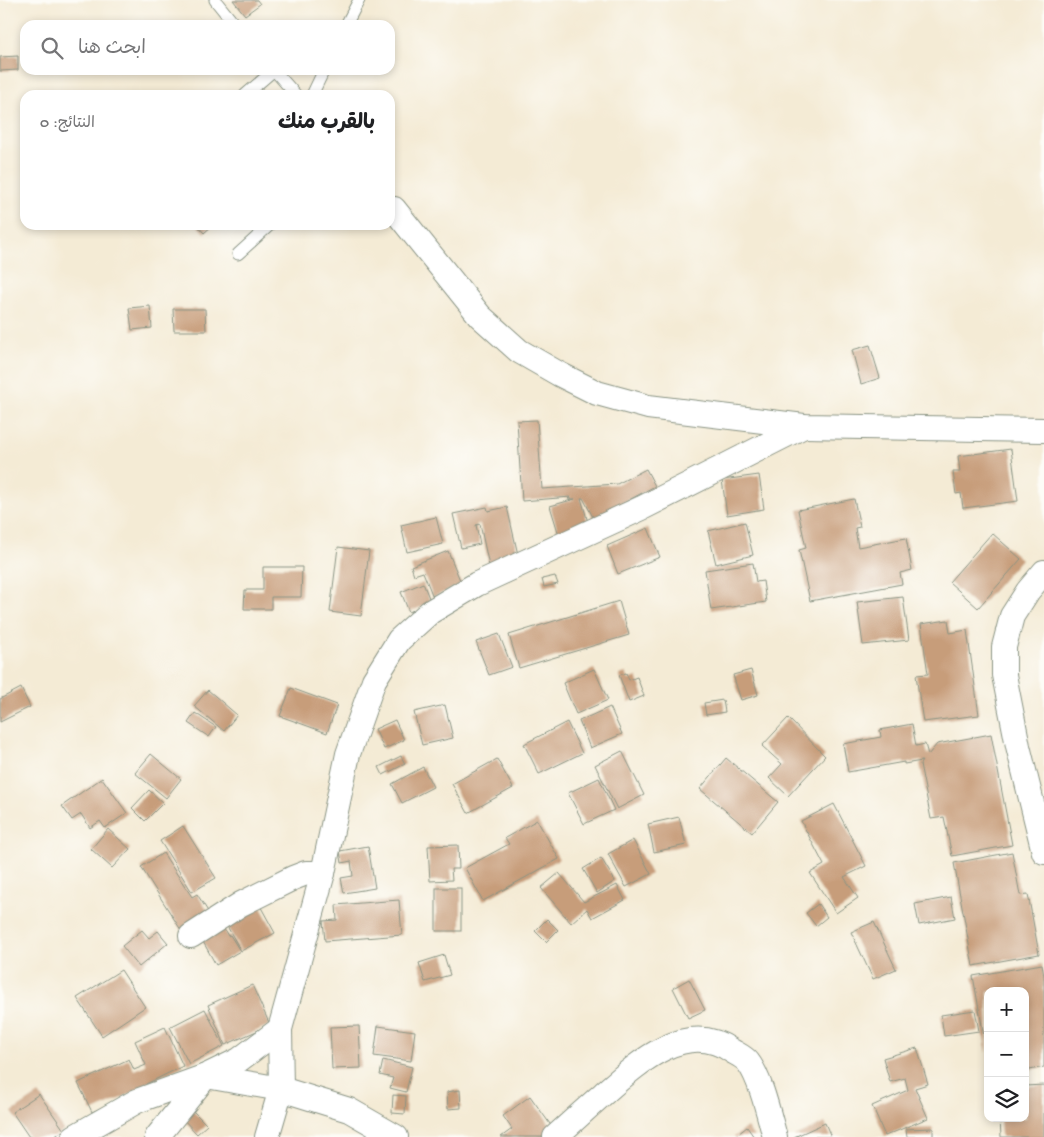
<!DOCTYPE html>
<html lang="ar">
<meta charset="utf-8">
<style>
:root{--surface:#fff;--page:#f6f6f6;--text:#202124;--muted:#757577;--line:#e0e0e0}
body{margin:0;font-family:"Gochi Hand","Playpen Sans Arabic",sans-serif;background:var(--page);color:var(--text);direction:rtl}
.controls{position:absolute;right:15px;bottom:15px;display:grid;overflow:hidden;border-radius:10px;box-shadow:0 2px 8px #0003}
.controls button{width:45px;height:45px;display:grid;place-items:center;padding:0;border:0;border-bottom:1px solid var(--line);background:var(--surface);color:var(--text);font:25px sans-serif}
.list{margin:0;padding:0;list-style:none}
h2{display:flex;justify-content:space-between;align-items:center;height:65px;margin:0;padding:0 20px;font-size:21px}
h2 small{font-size:16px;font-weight:400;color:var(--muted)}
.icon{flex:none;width:28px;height:28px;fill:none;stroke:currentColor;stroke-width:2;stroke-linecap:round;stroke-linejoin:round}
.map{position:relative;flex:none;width:1044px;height:1137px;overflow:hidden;direction:ltr}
.search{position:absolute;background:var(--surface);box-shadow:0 2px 8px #0003;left:20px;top:20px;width:375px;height:55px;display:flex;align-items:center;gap:12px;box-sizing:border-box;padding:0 18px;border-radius:15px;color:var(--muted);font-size:19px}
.panel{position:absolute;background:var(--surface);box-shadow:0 2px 8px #0003;left:20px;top:90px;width:375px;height:140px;border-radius:15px;direction:rtl}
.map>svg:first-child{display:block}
.building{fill:#c79d7a}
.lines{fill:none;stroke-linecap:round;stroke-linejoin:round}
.lane-casing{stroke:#8a9484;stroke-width:13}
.street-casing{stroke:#8a9484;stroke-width:26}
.lane{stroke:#fff;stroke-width:11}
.street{stroke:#fff;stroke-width:24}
</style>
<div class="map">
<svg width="1044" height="1137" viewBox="0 0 1044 1137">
<rect width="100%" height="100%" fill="#fdfcf7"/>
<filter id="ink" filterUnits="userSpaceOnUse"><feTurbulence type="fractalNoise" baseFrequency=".02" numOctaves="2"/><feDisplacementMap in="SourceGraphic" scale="10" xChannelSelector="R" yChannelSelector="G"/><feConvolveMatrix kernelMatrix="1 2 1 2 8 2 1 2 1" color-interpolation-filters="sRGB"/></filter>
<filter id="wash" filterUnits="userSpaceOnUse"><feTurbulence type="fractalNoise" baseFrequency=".0096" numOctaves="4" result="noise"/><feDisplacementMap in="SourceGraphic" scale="20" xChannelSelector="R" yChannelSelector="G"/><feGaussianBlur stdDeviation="1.12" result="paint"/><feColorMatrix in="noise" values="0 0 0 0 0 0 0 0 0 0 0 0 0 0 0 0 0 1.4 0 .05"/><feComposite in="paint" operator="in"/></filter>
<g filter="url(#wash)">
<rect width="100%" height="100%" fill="#f4ebd5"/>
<g id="blocks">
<g class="building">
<path d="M233,0H257L260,4L245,15Z"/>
<path d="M18,56V70L0,71V57Z"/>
<path d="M197,225H213L204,233Z"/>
<path d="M150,306L152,328L132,330L129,308Z"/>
<path d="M173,309H205L206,331H174Z"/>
<path d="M870,345L880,378L861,384L852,350Z"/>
<path d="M537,420L542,489L617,484L646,469L655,486L594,519L583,498H581L589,526L559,535L550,506L575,499H568L571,497L522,501L517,421Z"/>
<path d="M1011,449L1018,501L963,508L961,493L956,494L953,472H960L958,456Z"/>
<path d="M759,475L764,509L727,515L722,480Z"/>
<path d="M854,499L860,527L855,528L858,547L906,538L912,570L900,573L902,584L810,601L799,550L806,548L798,510Z"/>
<path d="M487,507L488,511L507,507L519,559L489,566L480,524L476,525L480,544L461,548L453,514Z"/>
<path d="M436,517L443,544L407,552L401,525Z"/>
<path d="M745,522L753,555L716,564L708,531Z"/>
<path d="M648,528L660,557L618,574L607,546Z"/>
<path d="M992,533L1021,559L978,608L949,582Z"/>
<path d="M338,547L369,551L361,616L330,612Z"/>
<path d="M448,551L462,585L433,597L423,572L414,575L411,566Z"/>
<path d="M753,563L756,582L763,581L766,602L711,610L705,570Z"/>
<path d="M263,567H302L301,597H271V609H244L245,590H263Z"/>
<path d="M555,576L558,584L544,587L542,579Z"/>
<path d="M423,583L431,603L409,612L401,592Z"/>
<path d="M903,597L909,640L863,645L857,602Z"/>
<path d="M619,601L629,635L519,668L509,635Z"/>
<path d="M948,620L950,633L967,630L979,715L923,722L916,675L928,674L921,624Z"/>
<path d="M499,634L512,667L489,675L476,642Z"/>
<path d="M594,669L608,700L576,714L563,683Z"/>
<path d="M751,670L758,695L741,700L733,675Z"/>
<path d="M626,673L629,680L637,677L644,696L629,702L619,675Z"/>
<path d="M21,688L30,707L0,722V699Z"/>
<path d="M291,688L337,705L327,733L280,716Z"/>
<path d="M208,690L237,715L224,731L194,706Z"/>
<path d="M723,700L725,712L706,715L704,703Z"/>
<path d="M445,705L453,738L422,745L414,712Z"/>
<path d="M610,707L622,734L590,748L579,721Z"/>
<path d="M195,713L216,727L209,737L188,723Z"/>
<path d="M788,718L825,756L788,796L769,778L782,764L762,746Z"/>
<path d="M395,720L404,740L384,749L375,729Z"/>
<path d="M567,722L582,753L539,774L524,744Z"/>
<path d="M912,724L916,746L925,744L928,755L937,744L991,734L1012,845L952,856L944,817L931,819L920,764L922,761L904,764V762L848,772L843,744L881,737L880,730Z"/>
<path d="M622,751L644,795L617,809L595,765Z"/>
<path d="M151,754L181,779L166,798L135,773Z"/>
<path d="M401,756L405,764L383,775L379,767Z"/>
<path d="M726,758L778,802L752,833L700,789Z"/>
<path d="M497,759L513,788L468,813L452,784Z"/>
<path d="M423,767L433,787L402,803L392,784Z"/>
<path d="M102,778L127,813L105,828L100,821L90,828L81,814L72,820L62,806Z"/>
<path d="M599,778L614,810L584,824L568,793Z"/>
<path d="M149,790L163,803L145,821L132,808Z"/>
<path d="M834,804L866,866L844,877L858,898L836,913L810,873L824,865L801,821Z"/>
<path d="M679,817L686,845L654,852L648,824Z"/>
<path d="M537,820L559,859L483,901L465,868L509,844L505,838Z"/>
<path d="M183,826L216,878L192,892L160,841Z"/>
<path d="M108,829L130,849L112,868L91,849Z"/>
<path d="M633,840L651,874L626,887L608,854Z"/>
<path d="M458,845L459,869H451L452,880L430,881L428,846Z"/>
<path d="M368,846L375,888L344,893L341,878L353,876L351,861L342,863L340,851Z"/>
<path d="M1012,852L1020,895L1028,894L1039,954L973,966L954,863Z"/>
<path d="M163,853L192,897L197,894L209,913L181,930L141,867Z"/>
<path d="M601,858L615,881L597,893L583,869Z"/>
<path d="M559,873L584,902L617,885L625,900L592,918L587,909L571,923L541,888Z"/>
<rect x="436" y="888" width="25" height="43"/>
<path d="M951,897L955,918L919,925L915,904Z"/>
<path d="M257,900L275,933L241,951L223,919Z"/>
<path d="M399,900L402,935L325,941L323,921L337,920L336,905Z"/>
<path d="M818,904L827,917L816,926L806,913Z"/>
<path d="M547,919L558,930L546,942L535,931Z"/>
<path d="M874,922L896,969L873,979L851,932Z"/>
<path d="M222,926L228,936L230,935L240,951L216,965L201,938Z"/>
<path d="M142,930L149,938L158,931L168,943L139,967L122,946Z"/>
<path d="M444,955L450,975L425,982L419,963Z"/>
<path d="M1042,964L1044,976V1067L1025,1071V991H988L987,1053L973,976Z"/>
<path d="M121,970L145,1007L102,1036L77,998Z"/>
<path d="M689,979L705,1010L688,1018L673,988Z"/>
<path d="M252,985L270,1025L225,1045L208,1005Z"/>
<path d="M205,1009L224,1046L189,1064L170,1027Z"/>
<path d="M975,1010L979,1031L944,1036L941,1015Z"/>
<path d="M359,1026L361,1068L332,1069L330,1027Z"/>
<path d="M378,1026L415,1031L411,1061L374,1056Z"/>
<path d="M165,1027L183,1066L146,1084L147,1086L92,1112L78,1083L129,1059L134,1070L146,1065L135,1041Z"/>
<path d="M917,1048L928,1084L915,1088L928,1118L885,1136L872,1106L908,1090L905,1078L890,1082L883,1058Z"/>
<path d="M383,1060L412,1067L406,1092L390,1088L393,1078L380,1075Z"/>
<path d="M1044,1085V1137H1001L1000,1118H1025V1086Z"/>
<path d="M460,1090L461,1108L448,1109L447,1092Z"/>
<path d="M39,1094L64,1130L54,1137H29L12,1112Z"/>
<path d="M393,1095L406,1096L405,1114L392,1113Z"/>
<path d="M530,1096L555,1131L547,1137H501L512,1129L503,1116Z"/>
<path d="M190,1108L207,1125L197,1134L181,1117Z"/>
<path d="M825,1123L831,1137H794Z"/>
<path d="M747,1127L754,1137H734Z"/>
<path d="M933,1128V1137H907L906,1129Z"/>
</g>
</g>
</g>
<g filter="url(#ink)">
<use href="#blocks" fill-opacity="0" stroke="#8a9484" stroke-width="1"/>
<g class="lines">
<defs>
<g id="lane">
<path d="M215,0L235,25"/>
<path d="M346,25L359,0"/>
<path d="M274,70L296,95"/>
<path d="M245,95L274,70"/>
<path d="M312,95L324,70"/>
<path d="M238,254L270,225"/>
</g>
<g id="street">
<path d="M394,209L480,316L519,351L559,374L597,393L648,407L804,426L1044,430"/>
<path d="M1044,572L1028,591L1012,616L1004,647V675L1018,746L1044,852"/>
<path d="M191,936L241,904L293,878L306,873H323"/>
<path d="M74,1137L137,1101L206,1076L239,1060L280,1029"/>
<path d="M157,1137L206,1076L281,1089L349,1110L396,1137"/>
<path d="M267,1137L281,1089L280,1029L323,873L348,754L374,680L399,640L430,612L477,584L642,508L804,426"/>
<path d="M555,1137C571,1123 587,1108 603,1094C637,1064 686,1018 732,1051C737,1054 744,1057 748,1062C761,1079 769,1116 775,1137"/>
</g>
</defs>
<use href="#lane" class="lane-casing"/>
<use href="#street" class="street-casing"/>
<use href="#lane" class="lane"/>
<use href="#street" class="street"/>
</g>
</g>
</svg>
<div class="controls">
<button>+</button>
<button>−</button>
<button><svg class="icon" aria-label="layers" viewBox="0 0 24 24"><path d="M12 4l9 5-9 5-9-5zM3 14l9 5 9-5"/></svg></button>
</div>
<div class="search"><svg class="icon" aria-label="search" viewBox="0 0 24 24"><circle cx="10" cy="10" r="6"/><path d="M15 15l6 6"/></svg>ابحث هنا</div>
<section class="panel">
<h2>بالقرب منك<small>النتائج: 0</small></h2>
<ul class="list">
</ul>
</section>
</div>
